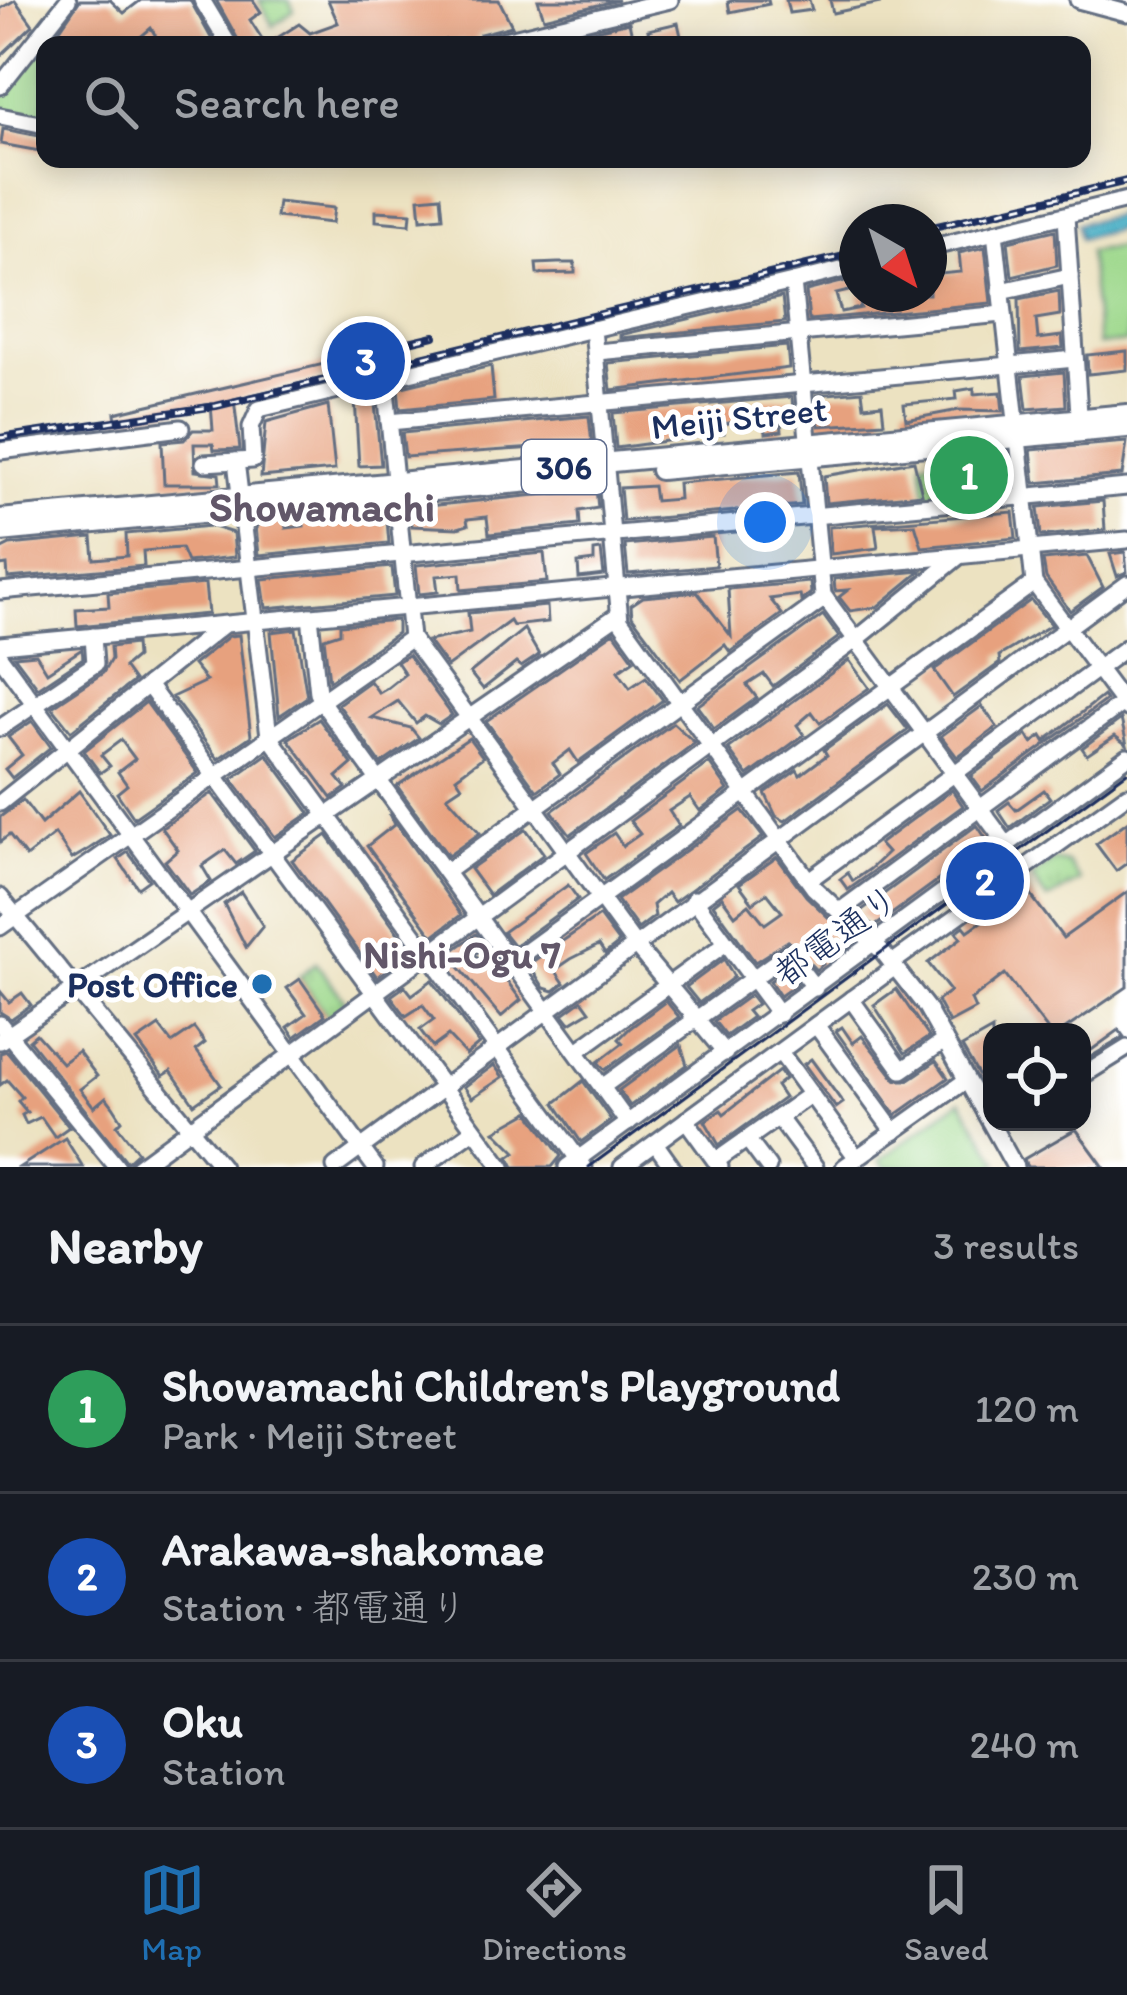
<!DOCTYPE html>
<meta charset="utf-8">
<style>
:root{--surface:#171b24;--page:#20242c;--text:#f1f3f6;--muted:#9ea1a6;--line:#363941;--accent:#1f6fb2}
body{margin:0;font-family:Itim,"Klee One",sans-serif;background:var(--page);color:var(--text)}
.controls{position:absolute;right:36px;bottom:36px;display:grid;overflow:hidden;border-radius:24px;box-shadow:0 6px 30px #0003}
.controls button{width:108px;height:108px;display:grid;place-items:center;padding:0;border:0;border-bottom:3px solid var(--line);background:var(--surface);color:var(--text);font:60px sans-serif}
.compass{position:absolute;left:839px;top:204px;width:108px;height:108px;border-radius:50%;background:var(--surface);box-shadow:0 6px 30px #0003;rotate:141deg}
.you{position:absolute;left:765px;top:522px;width:42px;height:42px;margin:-30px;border:9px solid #fff;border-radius:50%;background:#1a73e8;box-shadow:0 0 0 18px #1a73e833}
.badge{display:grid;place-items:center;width:78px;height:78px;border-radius:50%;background:var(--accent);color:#fff;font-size:39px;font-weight:700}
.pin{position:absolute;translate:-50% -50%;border:6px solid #fff;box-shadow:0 3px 12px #0006}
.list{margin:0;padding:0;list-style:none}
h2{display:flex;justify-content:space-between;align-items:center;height:156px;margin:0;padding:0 48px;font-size:51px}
h2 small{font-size:39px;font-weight:400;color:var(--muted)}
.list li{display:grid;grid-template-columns:78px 1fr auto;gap:36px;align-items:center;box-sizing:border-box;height:168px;padding:0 48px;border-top:3px solid var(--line)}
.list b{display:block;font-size:45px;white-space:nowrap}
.list p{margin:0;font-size:39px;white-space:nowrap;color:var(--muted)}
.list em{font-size:39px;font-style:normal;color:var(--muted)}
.icon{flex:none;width:66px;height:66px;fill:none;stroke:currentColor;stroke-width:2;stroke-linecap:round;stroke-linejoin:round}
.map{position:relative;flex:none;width:1127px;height:1167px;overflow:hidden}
.search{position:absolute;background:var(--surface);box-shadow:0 6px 30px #0003;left:36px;right:36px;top:36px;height:132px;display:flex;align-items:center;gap:30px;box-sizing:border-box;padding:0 42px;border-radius:24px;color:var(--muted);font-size:45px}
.sheet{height:660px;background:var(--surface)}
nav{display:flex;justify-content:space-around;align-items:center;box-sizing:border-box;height:168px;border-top:3px solid var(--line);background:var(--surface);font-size:33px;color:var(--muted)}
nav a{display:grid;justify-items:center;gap:6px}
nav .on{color:var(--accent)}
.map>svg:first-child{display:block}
.park{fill:url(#park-tufts);stroke:#5c8474;stroke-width:3}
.pitch{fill:#9dd88b;stroke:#5c8474;stroke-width:3}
.water{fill:#42acc2;stroke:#2e6e90;stroke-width:3}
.building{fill:#e7a17e}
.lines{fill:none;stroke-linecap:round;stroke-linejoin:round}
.minor-casing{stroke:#646e81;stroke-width:21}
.major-casing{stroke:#646e81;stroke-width:24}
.minor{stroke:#fff;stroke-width:15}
.major{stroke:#fff;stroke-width:18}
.tram{stroke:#1b2f5e;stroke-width:3}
.rail-casing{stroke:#1b2f5e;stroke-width:8}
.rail{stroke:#fff;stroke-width:3;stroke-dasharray:9;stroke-linecap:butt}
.poi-dot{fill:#1f6fb2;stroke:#fff;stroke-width:4.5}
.labels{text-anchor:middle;stroke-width:10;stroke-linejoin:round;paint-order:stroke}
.shield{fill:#fff;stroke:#5f6d8e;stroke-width:3}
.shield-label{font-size:33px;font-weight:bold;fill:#1b2f5e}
.street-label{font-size:36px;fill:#1b2f5e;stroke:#fff}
.poi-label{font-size:36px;font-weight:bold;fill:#1b2f5e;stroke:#fff;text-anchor:end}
.neighbourhood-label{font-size:39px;font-weight:bold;fill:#625769;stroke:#fff}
.quarter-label{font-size:42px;font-weight:bold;fill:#625769;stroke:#fff}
</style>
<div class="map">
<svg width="1127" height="1167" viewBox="0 0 1127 1167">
<defs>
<pattern id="park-tufts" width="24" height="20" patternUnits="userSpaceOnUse" patternTransform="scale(3)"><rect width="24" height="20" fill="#9dd88b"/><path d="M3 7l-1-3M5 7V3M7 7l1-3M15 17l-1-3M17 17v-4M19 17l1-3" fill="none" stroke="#87ba7a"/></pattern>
</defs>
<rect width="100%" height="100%" fill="#fff"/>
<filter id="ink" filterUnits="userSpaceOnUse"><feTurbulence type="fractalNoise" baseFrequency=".00833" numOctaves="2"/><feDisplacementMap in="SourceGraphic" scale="24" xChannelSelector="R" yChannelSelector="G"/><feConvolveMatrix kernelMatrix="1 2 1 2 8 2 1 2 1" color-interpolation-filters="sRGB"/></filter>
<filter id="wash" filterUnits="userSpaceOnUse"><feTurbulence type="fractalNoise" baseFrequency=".004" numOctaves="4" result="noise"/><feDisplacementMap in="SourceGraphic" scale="48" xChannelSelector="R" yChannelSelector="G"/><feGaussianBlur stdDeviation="2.7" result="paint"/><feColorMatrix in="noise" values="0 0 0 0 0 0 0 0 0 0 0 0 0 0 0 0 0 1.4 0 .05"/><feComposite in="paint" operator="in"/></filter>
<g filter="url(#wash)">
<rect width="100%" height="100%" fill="#ece2c1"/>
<g class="park">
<path d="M259,0H289L294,11L273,26Z"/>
<path d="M37,44L45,52V120L0,112V93Z"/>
<path d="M1011,452L1014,489L1009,494L927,499L922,461Z"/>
<path d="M1054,860L1068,863L1080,881L1047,900L1031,877Z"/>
<path d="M316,963L349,1006L330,1019L299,977Z"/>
</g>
<g class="pitch">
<path d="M1127,246V342L1098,345L1088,252Z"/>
<path d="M961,1100L999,1162L992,1167H885L880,1160Z"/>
</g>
<path class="water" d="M1120,214L1123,228L1080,239L1077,224Z"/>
<g id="blocks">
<g class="building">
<path d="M15,0L33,25L0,56V9Z"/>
<path d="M80,0H110L124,13L141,0H190L215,45H161L151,28L131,45H49Z"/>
<path d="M216,0H253L261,12L250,20L266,45L299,24L310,33L338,23L328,0H499L512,26L480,34L472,45L461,40L448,45L445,40L434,45H241Z"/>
<path d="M538,0H619L544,18Z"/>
<path d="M734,0H768L769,4L730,12L728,2Z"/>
<path d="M786,0H809L812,10L789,13Z"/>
<path d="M830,0H880V3L833,13Z"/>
<path d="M629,22L634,45H535Z"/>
<path d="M678,23L683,45H652L648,30Z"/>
<path d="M3,129L45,137V152L1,144Z"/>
<path d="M441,196L443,217L421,219L419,198Z"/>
<path d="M278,202L334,208L332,223L276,217Z"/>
<path d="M376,211L411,213L410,224L376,221Z"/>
<path d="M1055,230L1057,265L1012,276L1008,241Z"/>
<path d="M985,247L991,303L809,320L806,291L857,278V289L836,294L841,312L861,308L858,294H929V275L961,272L959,253Z"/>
<path d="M558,263H575V273L537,274L536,264Z"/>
<path d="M1059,291L1060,315L1036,319L1038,339L1062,336L1063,348L1020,352L1019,299Z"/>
<path d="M782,297L785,322L620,338V335Z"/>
<path d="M405,345L408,358L234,399L240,449L214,450L213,444H194L195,471L219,474L220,484H164L162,442L184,440L193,430H213L211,404L116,421L115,413Z"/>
<path d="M787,346L789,368L611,390L608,363Z"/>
<path d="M1127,351V370L1088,374L1087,355Z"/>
<path d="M491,366L494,400L400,409L398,388Z"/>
<path d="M1064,372L1066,406L1027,409L1023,376Z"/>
<path d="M974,388V394L1001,392L1003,411L959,410L906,420L904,404L957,399L956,391Z"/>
<path d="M862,391L864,406L882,404L884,422L819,426L816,395Z"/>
<path d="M374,394L381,465L359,466L355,398Z"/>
<path d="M792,397L793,411L780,413L782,431L766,433L764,418L722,424L724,433L616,448L613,413Z"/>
<path d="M328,405L335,470L261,477L266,422Z"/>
<path d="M589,416L592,444L405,457L402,433Z"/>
<path d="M1127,442L1122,475L1035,483L1031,450Z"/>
<path d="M914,461L922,494L826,503L824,476Z"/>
<path d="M799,472L802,505L623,521L620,488L653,486L655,501L679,499L678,483Z"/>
<path d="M596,489L598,508L579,511L580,525L489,534L487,517L467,519L468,525L458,528L412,526L410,510L418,507Z"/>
<path d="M1103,501L1105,530L1041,536L1038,507Z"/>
<path d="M386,510L389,543L259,555L256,527L261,521L285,519L286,528L304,526L303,517Z"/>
<path d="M1013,512L1016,538L922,547L915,524L875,526L878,548L831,554L829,527Z"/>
<path d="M210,526L233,533L235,557L187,562L181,548L166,549L143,551L144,566L8,578L7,565L0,566V550L10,545L92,537L94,559L127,556L126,534Z"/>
<path d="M713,537L716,566L628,574L625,545Z"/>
<path d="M601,550L604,575L579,578L578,563L594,561V551Z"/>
<path d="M1125,552L1127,572L1117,576L1110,554Z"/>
<path d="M544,553L547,582L461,590L460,574L436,576L438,592L419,594L416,565Z"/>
<path d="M1087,556L1103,587L1070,611L1046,578L1043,560Z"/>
<path d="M392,567L395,596L266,608L262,579Z"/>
<path d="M921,571L877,607L850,611L839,597L848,590L835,591L834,579Z"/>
<path d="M810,582L811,593L801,601L800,595L770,599L782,614L730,652L725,645L680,680L632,616L631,605L643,597L697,592L731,636L728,589Z"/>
<path d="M205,584L208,614L77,626L76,609L109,607L108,593Z"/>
<path d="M1031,600L1051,625L999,656L1000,663L953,697L934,670Z"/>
<path d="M547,606L548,622L513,626L510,621L447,667L428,641L470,632L468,613Z"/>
<path d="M823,615L839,637L773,686L764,674L747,685L757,698L714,729L697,706Z"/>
<path d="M397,620V633L329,681L324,638L340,633V625Z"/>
<path d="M296,629L307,697L279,716L271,632Z"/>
<path d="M524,629L539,655L521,667L516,663L483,689L470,673Z"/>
<path d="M614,632L634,660L618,671L630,688L646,677L663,700L578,762L570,750L553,763L560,774L537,791L486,721Z"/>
<path d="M239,635L251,736L218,759L172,697L206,681L193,665L229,636Z"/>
<path d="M135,644L136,657L124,667L134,681L71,731L52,707L103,673L111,659L110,647Z"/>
<path d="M82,649L83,658L38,688L14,656L36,654L47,672Z"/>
<path d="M408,655L452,715L439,724L425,716L416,723L398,701L372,718L411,728L419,738L381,764L338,704L370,681L379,693L386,689L405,674L397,662Z"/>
<path d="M849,660L869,688L820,723L812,712L797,725L804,735L748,776L728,749Z"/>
<path d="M1103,696L1106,700L982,791L971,776L1027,735L1032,743L1042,736L1045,741Z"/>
<path d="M146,702L198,773L134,818L117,793L127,785L118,772L135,759L121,740L101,755L110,766L100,773L84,751Z"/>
<path d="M888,704L908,730L785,821L776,816L765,793L797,770L800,775L827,755L824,750Z"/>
<path d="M982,706L997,727L957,757L941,736Z"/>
<path d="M319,719L352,764L337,777L346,788L332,798L288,739Z"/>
<path d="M1121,719L1127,745L1115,736L1087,755L1082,748Z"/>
<path d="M32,721L51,747L12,778L5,769L22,755L8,737Z"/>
<path d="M673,723L695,743L570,835L552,811Z"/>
<path d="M469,738L483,757L456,777L462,786L447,796L480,833L448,856L397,786Z"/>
<path d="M267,754L310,813L275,837L232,779Z"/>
<path d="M709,763L728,790L700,811L690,797L669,811L679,826L604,880L586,853L614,833L623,846L640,834L630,821Z"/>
<path d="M952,790L963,806L848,890L840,879L848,873L853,881L870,869L887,853L879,844Z"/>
<path d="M1044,790L1050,798L1010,828L998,810L1009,802L1016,810Z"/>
<path d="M79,791L110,835L89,849L72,859L55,834L26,857L9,835L0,842V817L23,800L41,824Z"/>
<path d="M212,793L255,851L236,864L225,850L202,866L211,881L190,895L165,861L178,850L162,828Z"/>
<path d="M742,810L763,837L674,902L667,893L653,905L655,916L638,929L617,900Z"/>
<path d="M389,814L461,915L433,936L367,846L394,825Z"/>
<path d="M1127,822V863L1116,871L1096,844Z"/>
<path d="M977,825L989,843L874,927L858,913Z"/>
<path d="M526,829L544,854L489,895L470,869Z"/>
<path d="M327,835L411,951L377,977L292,860Z"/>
<path d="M128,852L149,880L138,888L118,859Z"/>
<path d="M777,857L806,896L854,942L842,951L830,934L812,949L823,964L816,970L788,941L755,962L713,904L722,897L735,915L749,904L765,924L782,912L767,893L753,903L739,884Z"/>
<path d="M568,885L578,899L514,946L503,932Z"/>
<path d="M1027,890L1063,938L1127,892V987L1061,1032H1049L1005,974L971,1000L975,1009L949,1023L937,1001L950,991L928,963L961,938L956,932L964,926L968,931Z"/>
<path d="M241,892L263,926L246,947L224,904Z"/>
<path d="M599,916L619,943L605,954L599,945L571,959L555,970L564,983L554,991L544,988L529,964Z"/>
<path d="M476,934L485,947L475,954L487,970H499L521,1000L501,1017L448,954Z"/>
<path d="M724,959L734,977L699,1003L686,987Z"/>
<path d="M786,970L797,984L780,996L770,981Z"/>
<path d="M300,979L325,1015L295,1037L288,1027L306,1014L287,988Z"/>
<path d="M432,980L479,1044L466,1055L448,1036L433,1047L420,1030L434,1020L423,1005L406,1016L391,996L405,986L412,995Z"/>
<path d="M896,989L929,1037L905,1053L874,1005Z"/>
<path d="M0,991L9,1002L22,993L31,1005L11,1019L0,1012Z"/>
<path d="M750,995L757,1004L747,1011L752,1017L726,1036L714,1021Z"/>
<path d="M582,1000L590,1011L570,1023L563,1014Z"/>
<path d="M666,1001L679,1017L605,1070L598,1062L623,1043L619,1039L630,1028Z"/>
<path d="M159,1026L172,1043L194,1028L205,1043L196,1050L221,1085L194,1104L171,1071L163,1076L137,1041Z"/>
<path d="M842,1027L853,1043L862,1036L896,1080H908L936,1061L948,1078L896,1115L836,1031Z"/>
<path d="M992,1030V1099L962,1047Z"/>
<path d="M1119,1030L1124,1037L1082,1062L1086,1054Z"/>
<path d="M36,1034L62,1063L78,1051L97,1076L80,1089L94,1107L106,1097L113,1106L122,1120L117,1125L138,1152L127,1162L29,1040Z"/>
<path d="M681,1045L687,1065L630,1106L619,1090Z"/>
<path d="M7,1051L69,1127L55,1137L41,1117L26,1124L22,1115L27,1112L18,1101L22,1097L7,1080L0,1085V1053Z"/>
<path d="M811,1059L843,1103L836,1108L804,1064Z"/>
<path d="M494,1065L503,1077L472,1098L464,1087Z"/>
<path d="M779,1071L785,1079L776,1086L784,1098L719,1145L705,1121L721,1110L724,1114Z"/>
<path d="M583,1081L611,1120L581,1142L555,1103Z"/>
<path d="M529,1112L561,1156L552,1167H514L509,1157L516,1152L495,1131Z"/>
<path d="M1076,1129L1104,1167H1027L1024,1159Z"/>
<path d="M65,1138L83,1167H20Z"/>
</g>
</g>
</g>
<g filter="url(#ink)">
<use href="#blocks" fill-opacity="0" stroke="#646e81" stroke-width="3"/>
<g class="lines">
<defs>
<g id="minor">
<path d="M202,0L229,45"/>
<path d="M1078,0L1127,13"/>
<path d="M484,45L670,0"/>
<path d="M0,86L68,0"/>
<path d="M0,116L45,125"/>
<path d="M1066,216L1080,429"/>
<path d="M995,232L1034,583L1127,708"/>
<path d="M929,248L1127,200"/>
<path d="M793,282L857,266"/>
<path d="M1001,291L1070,276"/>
<path d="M597,352L1003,314"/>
<path d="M385,380L411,638L634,944L725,1053"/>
<path d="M389,422L1075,359"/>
<path d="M0,451L181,428"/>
<path d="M236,461L269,736L584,1167"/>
<path d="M204,463L253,460L251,427L259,409L593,329"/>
<path d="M0,591L1127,487"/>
<path d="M310,616L318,693L326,708L628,1123"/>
<path d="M0,645L1127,540"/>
<path d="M0,657L375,1167"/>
<path d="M148,685L502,1167"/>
<path d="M0,728L95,664L93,636"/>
<path d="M0,803L222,626"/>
<path d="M1007,845L823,595L793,282L593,329L620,620L814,888L883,952L926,1007L1015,1167"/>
<path d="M446,872L825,598"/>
<path d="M809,880L1127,647"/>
<path d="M0,897L222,1167"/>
<path d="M694,899L779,1014"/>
<path d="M840,911L1127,700"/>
<path d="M0,927L411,638"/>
<path d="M512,962L1034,583"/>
<path d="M892,963L1127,795"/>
<path d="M851,999L902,1070L944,1041"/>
<path d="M0,1024L117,1167"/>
<path d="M816,1025L894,1132"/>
<path d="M0,1041L618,615"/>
<path d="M577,1051L726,943"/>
<path d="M780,1052L857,1158"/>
<path d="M1082,1076L1127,1048"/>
<path d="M602,1087L788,953L815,988"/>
<path d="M778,1117L815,1167"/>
<path d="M686,1120L720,1167"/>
<path d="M747,1139L768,1167"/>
<path d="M655,1143L672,1167"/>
<path d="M716,1161L811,1094"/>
<path d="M138,1167L857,639L958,557"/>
<path d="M335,1167L1127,584"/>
<path d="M423,1167L474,1130"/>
<path d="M567,1167L1127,757"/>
<path d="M622,1167L895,967"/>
<path d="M844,1167L965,1081"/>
</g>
<g id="major">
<path d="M660,470L1127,428"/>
<path d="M0,519L1127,414"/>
<path d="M0,532L573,478"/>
</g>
</defs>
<use href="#minor" class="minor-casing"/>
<use href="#major" class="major-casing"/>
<use href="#minor" class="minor"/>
<use href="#major" class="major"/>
<path class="tram" d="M589,1167L1127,772"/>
<defs>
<g id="rail">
<path d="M929,228L1127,181"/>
<path d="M346,357L434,336"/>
<path d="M0,438L216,406L857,253"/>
</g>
</defs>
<use href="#rail" class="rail-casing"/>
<use href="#rail" class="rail"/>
</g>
</g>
<circle class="poi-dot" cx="262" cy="984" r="12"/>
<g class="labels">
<rect class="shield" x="522" y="440" width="84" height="54" rx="9"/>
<g class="shield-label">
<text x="564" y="479">306</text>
</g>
<g class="street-label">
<text transform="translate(739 417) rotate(-6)" y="13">Meiji Street</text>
<text transform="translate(836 935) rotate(-36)" y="13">都電通り</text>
</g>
<g class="poi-label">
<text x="238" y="997">Post Office</text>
</g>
<g class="neighbourhood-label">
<text x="462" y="968">Nishi-Ogu 7</text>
</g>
<g class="quarter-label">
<text x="322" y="521">Showamachi</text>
</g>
</g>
</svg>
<div class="controls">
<button><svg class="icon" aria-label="locate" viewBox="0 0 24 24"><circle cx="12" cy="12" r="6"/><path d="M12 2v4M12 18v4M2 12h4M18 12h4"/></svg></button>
</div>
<svg class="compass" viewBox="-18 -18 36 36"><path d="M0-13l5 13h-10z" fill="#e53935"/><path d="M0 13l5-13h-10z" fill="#9ea1a6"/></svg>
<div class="you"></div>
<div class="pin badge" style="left:969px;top:475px;background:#2e9e5b">1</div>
<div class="pin badge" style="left:985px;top:881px;background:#1a4fb4">2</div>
<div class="pin badge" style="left:366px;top:361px;background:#1a4fb4">3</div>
<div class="search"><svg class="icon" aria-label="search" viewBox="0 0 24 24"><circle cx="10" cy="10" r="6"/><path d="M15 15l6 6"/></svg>Search here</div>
</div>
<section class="sheet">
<h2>Nearby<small>3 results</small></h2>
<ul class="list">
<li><span class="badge" style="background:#2e9e5b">1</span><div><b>Showamachi Children's Playground</b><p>Park · Meiji Street</p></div><em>120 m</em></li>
<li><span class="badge" style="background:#1a4fb4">2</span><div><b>Arakawa-shakomae</b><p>Station · 都電通り</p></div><em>230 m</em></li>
<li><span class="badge" style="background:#1a4fb4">3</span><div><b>Oku</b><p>Station</p></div><em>240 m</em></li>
</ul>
</section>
<nav>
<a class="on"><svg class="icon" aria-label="map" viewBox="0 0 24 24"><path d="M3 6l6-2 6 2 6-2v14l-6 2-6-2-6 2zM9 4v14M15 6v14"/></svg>Map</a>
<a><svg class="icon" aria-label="directions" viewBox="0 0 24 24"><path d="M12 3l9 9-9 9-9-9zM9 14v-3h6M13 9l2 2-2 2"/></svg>Directions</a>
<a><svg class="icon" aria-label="saved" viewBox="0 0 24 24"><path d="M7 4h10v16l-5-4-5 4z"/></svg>Saved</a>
</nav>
